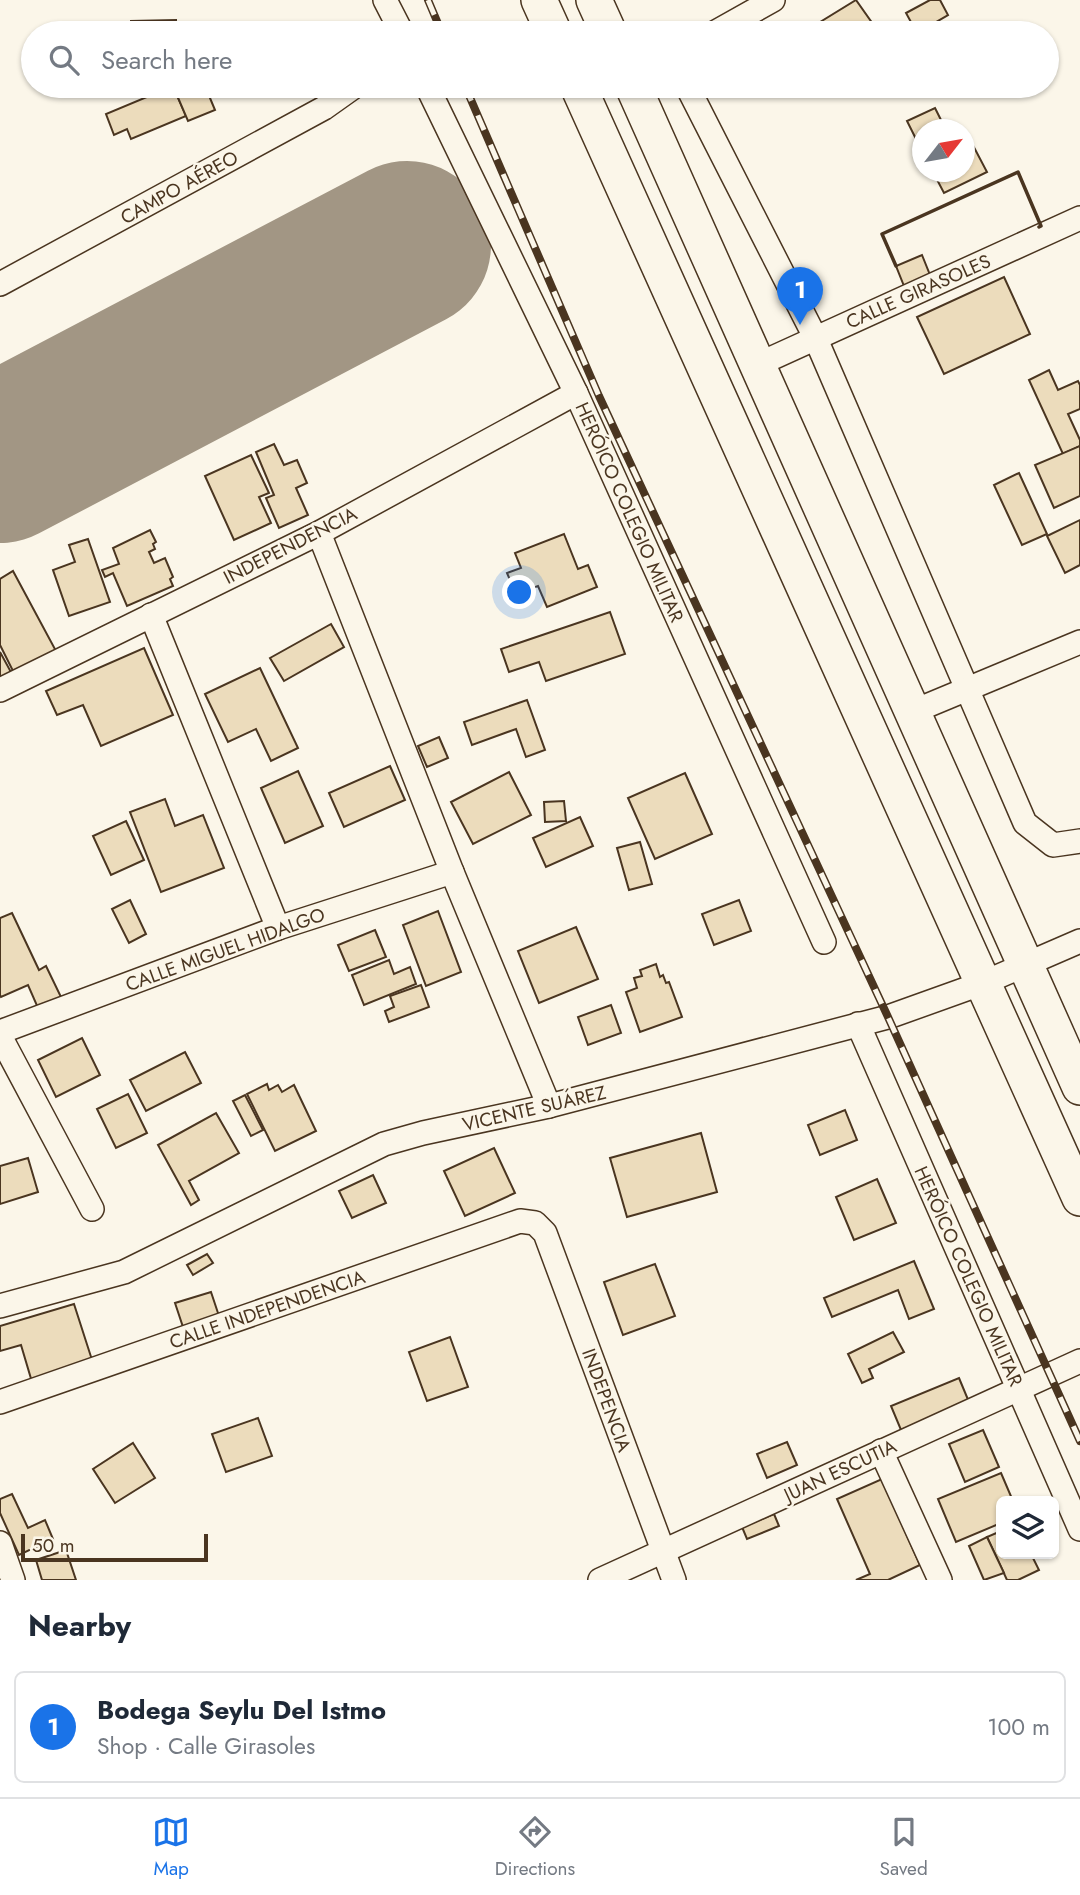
<!DOCTYPE html>
<meta charset="utf-8">
<style>
:root{--surface:#fff;--page:#f2f2f3;--text:#1f2937;--muted:#747a83;--line:#e0e1e3;--accent:#1a73e8}
body{margin:0;font-family:Jost,sans-serif;background:var(--page);color:var(--text)}
.controls{position:absolute;right:21px;bottom:21px;display:grid;overflow:hidden;border-radius:10px;box-shadow:0 2px 5px #0004}
.controls button{width:63px;height:63px;display:grid;place-items:center;padding:0;border:0;border-bottom:2px solid var(--line);background:var(--surface);color:var(--text);font:35px sans-serif}
.compass{position:absolute;left:912px;top:119px;width:63px;height:63px;border-radius:50%;background:var(--surface);box-shadow:0 2px 5px #0004;rotate:59deg}
.scale{position:absolute;left:21px;bottom:18px;width:187px;box-sizing:border-box;padding-left:7px;border:4px solid #4a3520;border-top:0;font-size:19px;line-height:24px;white-space:nowrap;color:#4a3520;-webkit-text-stroke:5px #fbf6e9;paint-order:stroke}
.you{position:absolute;left:520px;top:593px;width:24px;height:24px;margin:-18px;border:5px solid #fff;border-radius:50%;background:#1a73e8;box-shadow:0 0 0 10px #1a73e833}
.badge{display:grid;place-items:center;width:46px;height:46px;border-radius:50%;background:var(--accent);color:#fff;font-size:23px;font-weight:700}
.pin{position:absolute;translate:-50% -58px;filter:drop-shadow(0 2px 4px #0008)}
.pin::after{content:'';position:absolute;top:37px;width:24px;height:21px;background:inherit;clip-path:polygon(0 0,100% 0,50% 100%)}
.list{margin:0;padding:0;list-style:none}
h2{display:flex;justify-content:space-between;align-items:center;height:91px;margin:0;padding:0 28px;font-size:30px}
h2 small{font-size:23px;font-weight:400;color:var(--muted)}
.list li{display:grid;grid-template-columns:46px 1fr auto;gap:21px;align-items:center;box-sizing:border-box;height:112px;margin:0 14px 14px;padding:0 14px;border:2px solid var(--line);border-radius:10px}
.list b{display:block;font-size:26px;white-space:nowrap}
.list p{margin:0;font-size:23px;white-space:nowrap;color:var(--muted)}
.list em{font-size:23px;font-style:normal;color:var(--muted)}
.icon{flex:none;width:38px;height:38px;fill:none;stroke:currentColor;stroke-width:2;stroke-linecap:round;stroke-linejoin:round}
.map{position:relative;flex:none;width:1080px;height:1580px;overflow:hidden}
.search{position:absolute;background:var(--surface);box-shadow:0 2px 5px #0004;left:21px;right:21px;top:21px;height:77px;display:flex;align-items:center;gap:18px;box-sizing:border-box;padding:0 24px;border-radius:38px;color:var(--muted);font-size:26px}
.sheet{height:217px;background:var(--surface)}
nav{display:flex;justify-content:space-around;align-items:center;box-sizing:border-box;height:98px;border-top:2px solid var(--line);background:var(--surface);font-size:19px;color:var(--muted)}
nav a{display:grid;justify-items:center;gap:4px}
nav .on{color:var(--accent)}
.map>svg:first-child{display:block}
.lines{fill:none;stroke-linecap:round;stroke-linejoin:round}
.runway{stroke:#a29684;stroke-width:168}
.building{fill:#ecdcbc;stroke:#4a3520;stroke-width:2}
.minor-casing{stroke:#4a3520;stroke-width:26}
.primary-casing{stroke:#4a3520;stroke-width:38}
.minor{stroke:#fbf6e9;stroke-width:23}
.primary{stroke:#fbf6e9;stroke-width:35}
.rail-casing{stroke:#4a3520;stroke-width:8}
.rail{stroke:#fbf6e9;stroke-width:5;stroke-dasharray:16;stroke-linecap:butt}
.wall{stroke:#4a3520;stroke-width:3.5}
.labels{text-anchor:middle;stroke-width:5;stroke-linejoin:round;paint-order:stroke}
.street-label{font-size:19px;fill:#4a3520;stroke:#fbf6e9}
</style>
<div class="map">
<svg width="1080" height="1580" viewBox="0 0 1080 1580">
<rect width="100%" height="100%" fill="#fbf6e9"/>
<g class="lines">
<path class="runway" d="M0,459L407,245"/>
</g>
<g class="building">
<path d="M856,0L875,27L865,33H816L812,27Z"/>
<path d="M930,0H940L948,15L917,33L906,13Z"/>
<path d="M176,20V33H131V21Z"/>
<path d="M173,86L186,116L131,139L127,129L114,135L106,114Z"/>
<path d="M173,86H205L215,110L188,121Z"/>
<path d="M935,108L946,130H922V151L907,121Z"/>
<path d="M967,134L987,172L944,193L933,172H964V135Z"/>
<path d="M922,255L930,275L904,286L896,266Z"/>
<path d="M1004,277L1030,334L944,374L917,317Z"/>
<path d="M1049,370L1058,390L1078,381L1080,385V409L1068,414L1080,440V446L1063,454L1029,380Z"/>
<path d="M274,444L284,465L297,460L307,483L296,488L308,515L279,528L266,498L274,495L256,452Z"/>
<path d="M1080,446V496L1054,508L1035,465Z"/>
<path d="M251,455L269,493L259,497L271,523L234,540L205,476Z"/>
<path d="M1019,473L1047,534L1022,545L994,485Z"/>
<path d="M1080,520V565L1065,573L1047,536Z"/>
<path d="M150,530L156,542L153,544L155,549L149,552L154,563L165,558L173,577L170,579L173,586L127,606L113,573L105,577L102,570L119,564L113,548Z"/>
<path d="M564,534L578,569L588,565L597,587L547,607L538,586L516,594L507,573L521,568L515,553Z"/>
<path d="M88,539L110,602L69,616L53,570L75,562L69,545Z"/>
<path d="M13,571L56,651L14,673L0,645V579Z"/>
<path d="M610,612L625,654L546,681L539,662L509,672L501,649Z"/>
<path d="M331,624L344,647L284,681L270,658Z"/>
<path d="M144,648L173,715L101,746L83,705L57,715L46,691Z"/>
<path d="M0,652L12,674L0,680Z"/>
<path d="M260,668L298,748L271,761L256,729L228,742L205,694Z"/>
<path d="M527,700L545,750L526,757L516,729L472,745L464,722Z"/>
<path d="M439,737L448,758L427,767L418,746Z"/>
<path d="M390,766L405,800L344,827L329,793Z"/>
<path d="M298,771L323,826L285,843L261,788Z"/>
<path d="M509,772L531,815L473,844L451,802Z"/>
<path d="M685,773L712,834L655,859L628,798Z"/>
<path d="M165,799L175,826L203,815L224,868L161,892L130,812Z"/>
<path d="M564,801L566,821L545,822L544,802Z"/>
<path d="M580,817L593,846L546,867L533,838Z"/>
<path d="M126,821L144,860L111,875L93,836Z"/>
<path d="M640,842L652,884L629,890L617,848Z"/>
<path d="M130,900L146,934L129,943L112,909Z"/>
<path d="M739,900L751,931L714,945L702,914Z"/>
<path d="M438,911L461,972L426,986L403,925Z"/>
<path d="M12,913L39,970L46,966L61,997L38,1008L28,985L1,997L0,995V918Z"/>
<path d="M576,927L598,979L539,1003L518,951Z"/>
<path d="M375,930L386,957L349,971L338,945Z"/>
<path d="M389,960L394,974L410,967L416,984L364,1005L352,975Z"/>
<path d="M656,964L660,977L663,975L666,983L669,982L682,1017L640,1032L626,992L637,988L634,978L642,976L640,970Z"/>
<path d="M421,985L429,1007L389,1022L385,1011L394,1007L390,996Z"/>
<path d="M611,1005L621,1033L588,1045L578,1017Z"/>
<path d="M82,1038L100,1075L56,1097L38,1060Z"/>
<path d="M185,1052L201,1083L146,1111L130,1080Z"/>
<path d="M267,1084L269,1090L278,1085L282,1092L294,1085L316,1131L275,1151L247,1094Z"/>
<path d="M128,1094L147,1133L116,1148L97,1109Z"/>
<path d="M245,1095L263,1130L251,1136L233,1101Z"/>
<path d="M845,1110L857,1140L820,1155L808,1125Z"/>
<path d="M216,1113L239,1153L189,1181L199,1200L191,1205L158,1145Z"/>
<path d="M701,1133L717,1192L627,1217L610,1158Z"/>
<path d="M494,1148L515,1193L465,1216L444,1171Z"/>
<path d="M28,1158L38,1192L0,1204V1166Z"/>
<path d="M373,1175L386,1203L352,1218L339,1191Z"/>
<path d="M877,1179L896,1223L854,1240L836,1197Z"/>
<path d="M207,1254L213,1263L193,1275L187,1265Z"/>
<path d="M914,1261L934,1309L909,1319L898,1290L832,1317L824,1298Z"/>
<path d="M655,1264L675,1316L623,1335L604,1282Z"/>
<path d="M211,1292L219,1316L183,1327L175,1303Z"/>
<path d="M74,1304L93,1363L32,1382L21,1345L0,1351V1326Z"/>
<path d="M893,1332L904,1352L869,1369L873,1378L862,1383L848,1354Z"/>
<path d="M450,1337L468,1387L427,1401L409,1352Z"/>
<path d="M959,1378L969,1402L901,1430L891,1406Z"/>
<path d="M258,1418L272,1456L226,1472L212,1434Z"/>
<path d="M983,1430L999,1467L965,1482L949,1444Z"/>
<path d="M787,1442L797,1465L767,1478L757,1454Z"/>
<path d="M133,1443L155,1478L115,1503L93,1469Z"/>
<path d="M1001,1473L1013,1501H1001V1523L956,1542L938,1499Z"/>
<path d="M882,1479L920,1565L888,1580H856L870,1574L837,1499Z"/>
<path d="M12,1494L28,1528L45,1520L53,1539L19,1555L0,1513V1499Z"/>
<path d="M774,1514L779,1526L747,1539L742,1527Z"/>
<path d="M1001,1531V1554H1031L1039,1570L1018,1580H1007L987,1537Z"/>
<path d="M987,1537L1004,1573L984,1580L969,1546Z"/>
<path d="M66,1550L76,1580H42L36,1560Z"/>
</g>
<g class="lines">
<defs>
<g id="minor">
<path d="M385,0L402,33"/>
<path d="M714,33L773,0"/>
<path d="M427,86L576,393L824,942"/>
<path d="M687,86L815,337L1025,823L1053,845L1080,841"/>
<path d="M0,284L324,108L355,86"/>
<path d="M757,365L1080,218"/>
<path d="M319,533L452,872L549,1106"/>
<path d="M151,615L278,928"/>
<path d="M0,690L319,533L576,393"/>
<path d="M912,712L1080,642"/>
<path d="M858,1024L1080,1529"/>
<path d="M0,1032L278,928L452,872"/>
<path d="M0,1036L92,1209"/>
<path d="M0,1306L124,1272L384,1144L423,1133L549,1106L888,1017L983,983L1080,941"/>
<path d="M0,1402L520,1221L535,1223L545,1233L674,1580"/>
<path d="M881,1451L940,1580"/>
<path d="M0,1543L13,1580"/>
<path d="M600,1580L1080,1361"/>
</g>
<g id="primary">
<path d="M539,0L554,33"/>
<path d="M594,0L609,33"/>
<path d="M578,86L1080,1198"/>
<path d="M633,86L1080,1087"/>
</g>
</defs>
<use href="#minor" class="minor-casing"/>
<use href="#primary" class="primary-casing"/>
<use href="#minor" class="minor"/>
<use href="#primary" class="primary"/>
<defs>
<g id="rail">
<path d="M428,0L442,33"/>
<path d="M465,86L599,396L888,1017L1080,1441"/>
</g>
</defs>
<use href="#rail" class="rail-casing"/>
<use href="#rail" class="rail"/>
<path class="wall" d="M896,266L882,234L1018,172L1041,226L1039,227"/>
</g>
<g class="labels">
<g class="street-label">
<text transform="translate(179 187) rotate(-29)" y="7">CAMPO AÉREO</text>
<text transform="translate(918 291) rotate(-24)" y="7">CALLE GIRASOLES</text>
<text transform="translate(630 512) rotate(66)" y="7">HERÓICO COLEGIO MILITAR</text>
<text transform="translate(290 545) rotate(-27)" y="7">INDEPENDENCIA</text>
<text transform="translate(225 949) rotate(-20)" y="7">CALLE MIGUEL HIDALGO</text>
<text transform="translate(534 1108) rotate(-13)" y="7">VICENTE SUÁREZ</text>
<text transform="translate(969 1276) rotate(66)" y="7">HERÓICO COLEGIO MILITAR</text>
<text transform="translate(267 1309) rotate(-19)" y="7">CALLE INDEPENDENCIA</text>
<text transform="translate(607 1400) rotate(70)" y="7">INDEPENCIA</text>
<text transform="translate(840 1470) rotate(-25)" y="7">JUAN ESCUTIA</text>
</g>
</g>
</svg>
<div class="controls">
<button><svg class="icon" aria-label="layers" viewBox="0 0 24 24"><path d="M12 4l9 5-9 5-9-5zM3 14l9 5 9-5"/></svg></button>
</div>
<svg class="compass" viewBox="-18 -18 36 36"><path d="M0-13l5 13h-10z" fill="#e53935"/><path d="M0 13l5-13h-10z" fill="#747a83"/></svg>
<div class="scale">50 m</div>
<div class="you"></div>
<div class="pin badge" style="left:800px;top:325px">1</div>
<div class="search"><svg class="icon" aria-label="search" viewBox="0 0 24 24"><circle cx="10" cy="10" r="6"/><path d="M15 15l6 6"/></svg>Search here</div>
</div>
<section class="sheet">
<h2>Nearby<small></small></h2>
<ul class="list">
<li><span class="badge">1</span><div><b>Bodega Seylu Del Istmo</b><p>Shop · Calle Girasoles</p></div><em>100 m</em></li>
</ul>
</section>
<nav>
<a class="on"><svg class="icon" aria-label="map" viewBox="0 0 24 24"><path d="M3 6l6-2 6 2 6-2v14l-6 2-6-2-6 2zM9 4v14M15 6v14"/></svg>Map</a>
<a><svg class="icon" aria-label="directions" viewBox="0 0 24 24"><path d="M12 3l9 9-9 9-9-9zM9 14v-3h6M13 9l2 2-2 2"/></svg>Directions</a>
<a><svg class="icon" aria-label="saved" viewBox="0 0 24 24"><path d="M7 4h10v16l-5-4-5 4z"/></svg>Saved</a>
</nav>
